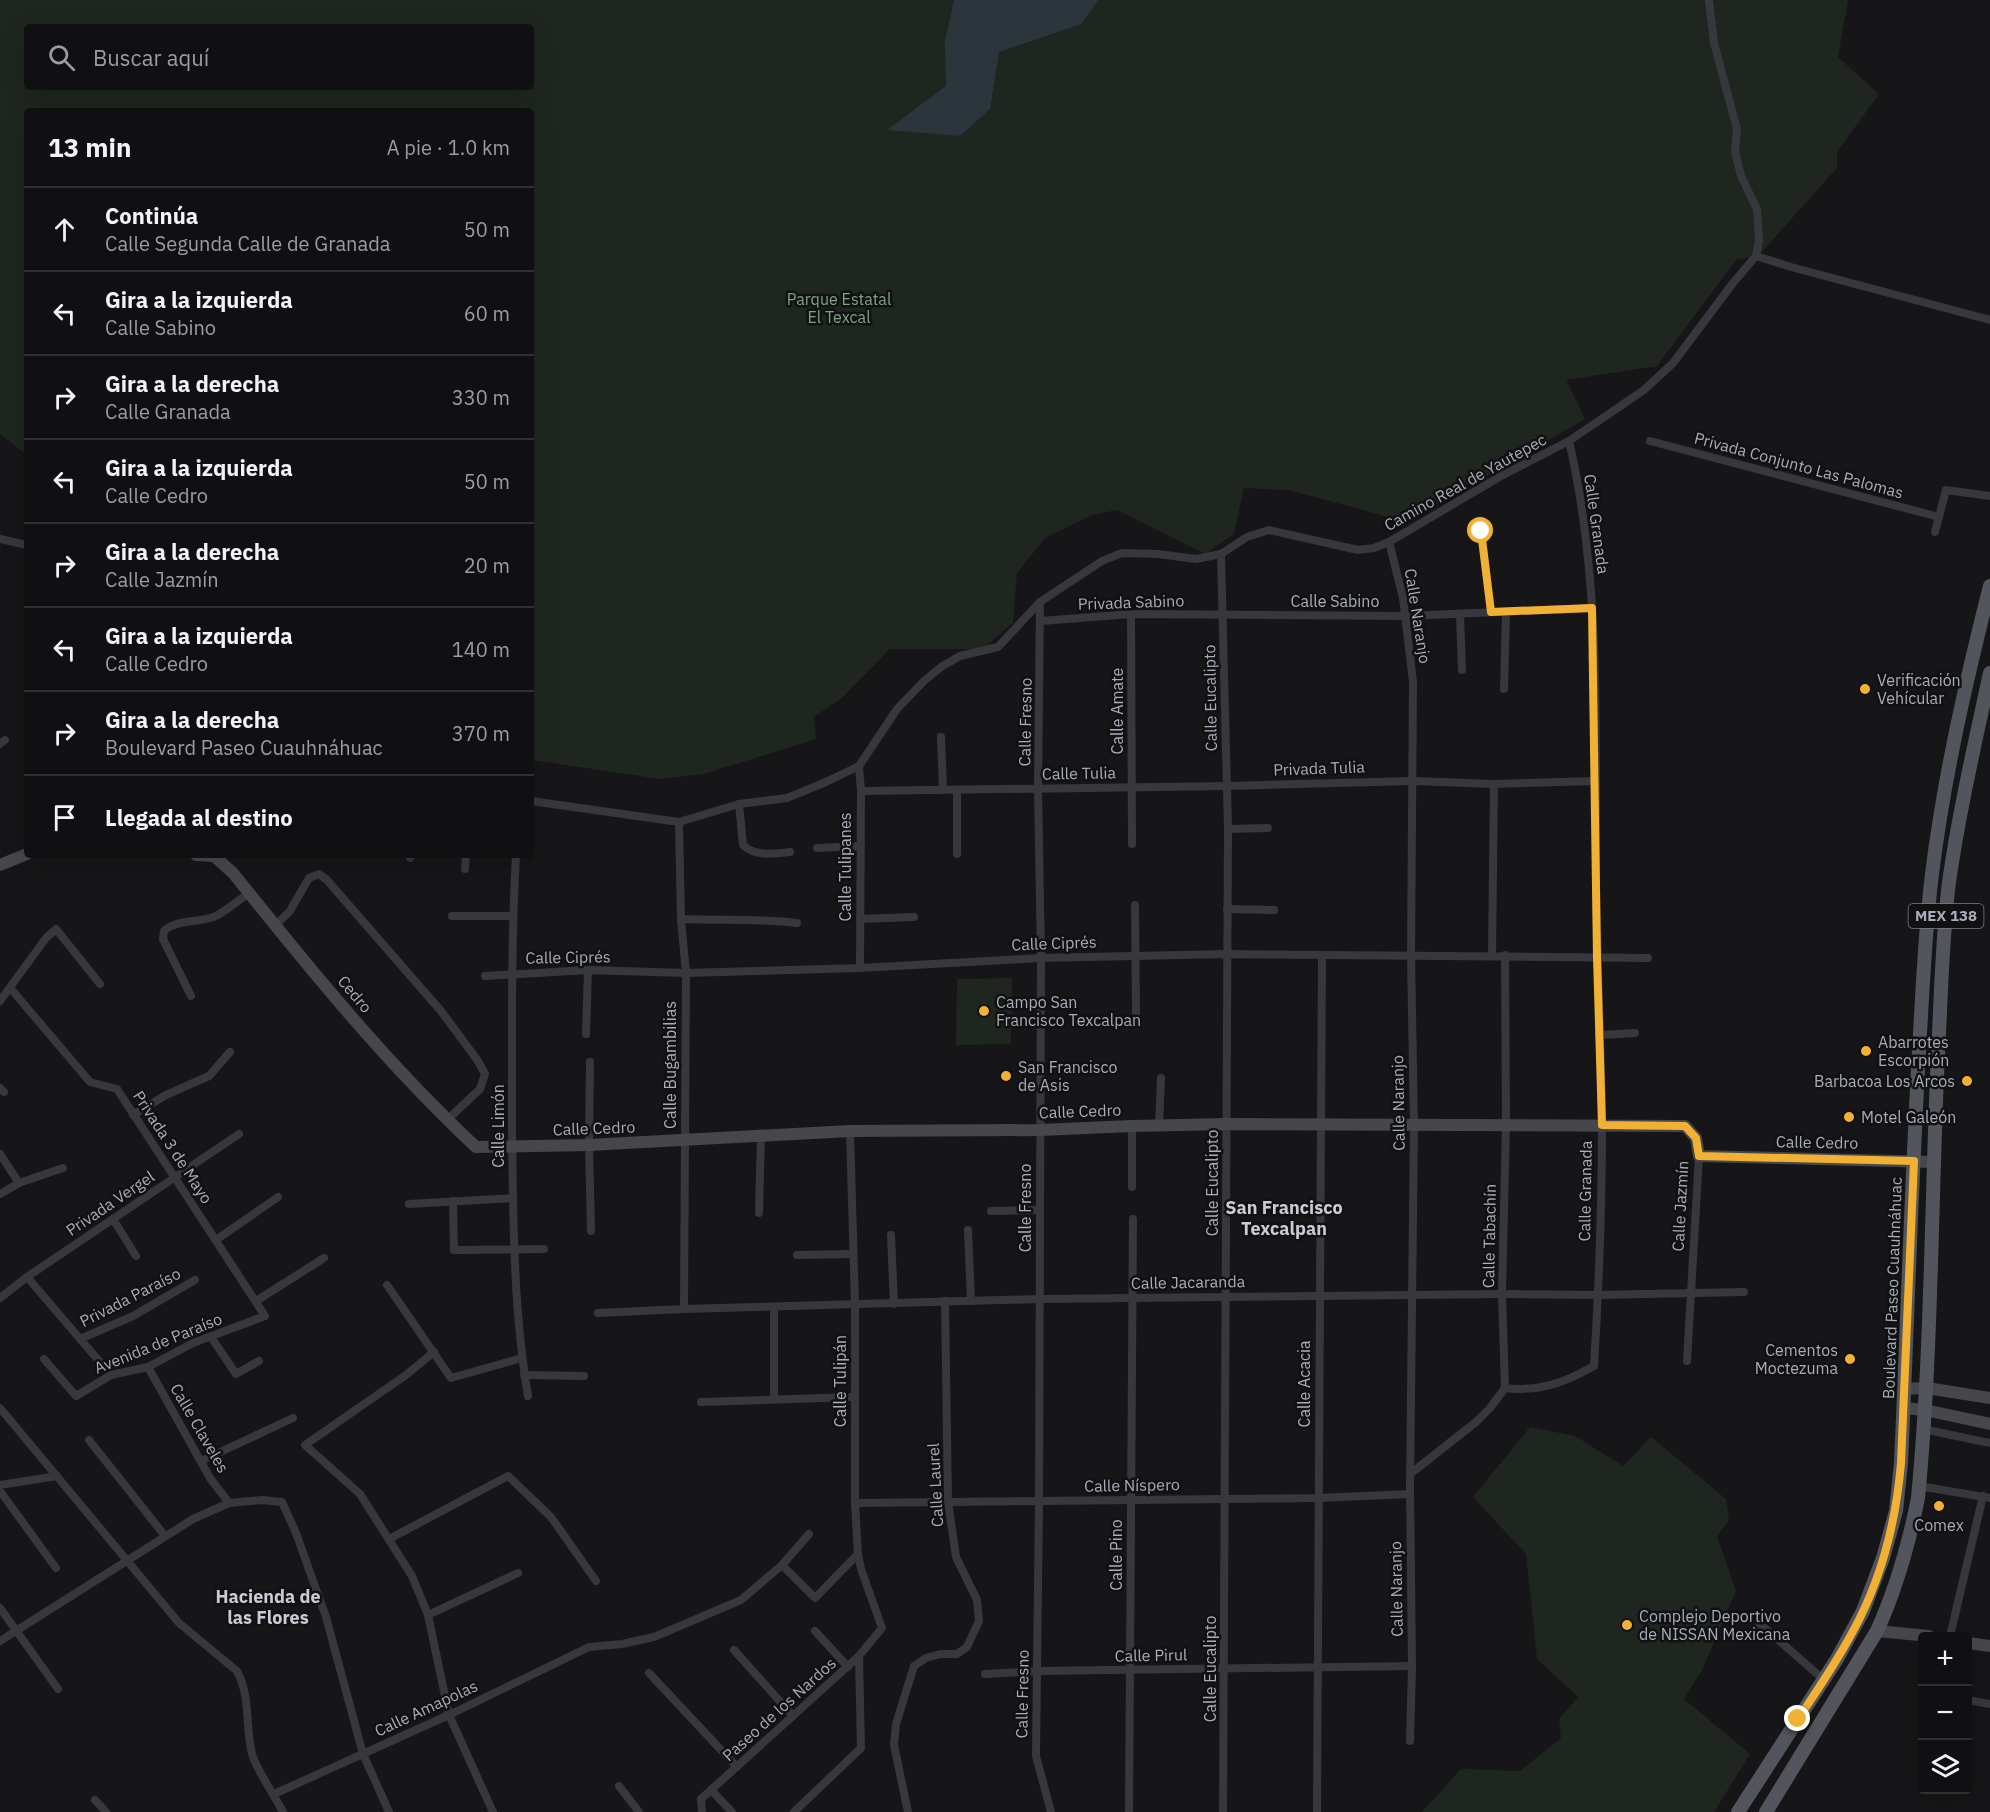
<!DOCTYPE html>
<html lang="es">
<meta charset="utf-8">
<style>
:root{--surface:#101012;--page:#19191b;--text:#f1f3f6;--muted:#9c9d9f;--line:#303032}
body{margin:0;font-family:"IBM Plex Sans",sans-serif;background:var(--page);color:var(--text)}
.controls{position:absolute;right:18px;bottom:18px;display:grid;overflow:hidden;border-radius:6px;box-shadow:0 6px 24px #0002}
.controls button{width:54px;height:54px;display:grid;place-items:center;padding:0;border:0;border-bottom:2px solid var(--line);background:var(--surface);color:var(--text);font:30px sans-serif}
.stop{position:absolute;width:18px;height:18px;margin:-14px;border:4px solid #f2b134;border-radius:50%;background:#fff}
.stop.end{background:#f2b134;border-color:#fff;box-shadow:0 2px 6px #0008}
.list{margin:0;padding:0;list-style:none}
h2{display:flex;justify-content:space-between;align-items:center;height:78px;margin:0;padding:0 24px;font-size:26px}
h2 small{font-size:20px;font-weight:400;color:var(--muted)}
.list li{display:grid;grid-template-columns:39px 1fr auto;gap:18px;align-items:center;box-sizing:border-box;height:84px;padding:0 24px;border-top:2px solid var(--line)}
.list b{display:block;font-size:22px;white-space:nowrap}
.list p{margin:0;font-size:20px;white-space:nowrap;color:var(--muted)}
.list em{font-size:20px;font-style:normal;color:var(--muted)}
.icon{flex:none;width:33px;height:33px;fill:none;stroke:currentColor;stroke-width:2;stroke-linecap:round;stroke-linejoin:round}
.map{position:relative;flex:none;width:1990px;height:1812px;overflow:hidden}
.search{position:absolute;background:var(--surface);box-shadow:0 6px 24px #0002;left:24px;top:24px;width:510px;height:66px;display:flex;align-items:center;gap:15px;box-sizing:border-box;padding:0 21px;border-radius:6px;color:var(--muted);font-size:22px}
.panel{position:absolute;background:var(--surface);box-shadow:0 6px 24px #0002;left:24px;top:108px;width:510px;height:750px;border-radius:6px}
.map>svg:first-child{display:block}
.green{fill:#1e261f;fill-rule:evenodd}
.water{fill:#2c353c}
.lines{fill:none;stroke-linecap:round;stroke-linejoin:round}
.street{stroke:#37383d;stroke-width:8}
.secondary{stroke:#45474d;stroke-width:12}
.primary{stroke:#53555c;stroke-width:14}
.route{stroke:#f2b134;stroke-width:8}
.poi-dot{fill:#f2b134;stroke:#111113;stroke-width:2}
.labels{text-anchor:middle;stroke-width:5;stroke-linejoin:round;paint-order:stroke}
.shield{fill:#111113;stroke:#7b7e86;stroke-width:1.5}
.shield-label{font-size:15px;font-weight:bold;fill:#a8adb8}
.park-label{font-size:16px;fill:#7fa381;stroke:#111113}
.street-label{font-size:16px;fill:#a8adb8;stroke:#111113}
.poi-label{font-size:16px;fill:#a8adb8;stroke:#111113;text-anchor:start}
.neighbourhood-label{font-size:18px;font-weight:bold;fill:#c9ccd4;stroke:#111113}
</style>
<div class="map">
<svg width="1990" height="1812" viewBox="0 0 1990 1812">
<rect width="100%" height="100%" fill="#161618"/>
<g class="green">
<path d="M0,0H1848L1838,57L1879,94L1837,152V168L1757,257L1737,259L1657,366L1566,380L1585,419L1407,522L1289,490L1244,488L1234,534L1205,554L1117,510L1092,515L1045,538L1017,573L1013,623L982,649H890L842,698L814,717L816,739L704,774L661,779L531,760V111H27V455L0,434ZM27,27H531V87H27Z"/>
<path d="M1012,978L1011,1044L956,1045L957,979Z"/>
<path d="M1530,1427L1575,1436L1623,1466L1651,1437L1726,1499L1729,1520L1717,1536L1736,1591L1702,1670L1684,1699L1750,1754L1714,1812H1422L1461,1769L1520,1771L1561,1738L1559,1719L1578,1697L1537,1659L1526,1554L1473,1497Z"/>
</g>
<path class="water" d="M954,0H1098L1081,24L999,52L990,109L960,136L887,130L946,86L945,41Z"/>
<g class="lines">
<g class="street">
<path d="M1709,0L1714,43L1737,129L1735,151L1741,176L1757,209L1759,240L1756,256"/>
<path d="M1756,256L1791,267L1990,320"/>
<path d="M1650,441L1939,517"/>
<path d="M1481,531L1491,612"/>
<path d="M1935,532L1946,490L1990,496"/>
<path d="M0,539L27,545"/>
<path d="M1389,542L1403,598L1413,682L1411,955L1414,1125L1410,1486L1412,1666L1410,1741"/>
<path d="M1221,554L1228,829L1223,1812"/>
<path d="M1040,602L1038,789L1041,958L1039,1501L1036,1756L1051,1812"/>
<path d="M1131,614L1132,844"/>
<path d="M1460,614L1462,670"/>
<path d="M1041,621L1131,614L1406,616L1592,608"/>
<path d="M1504,689L1506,612"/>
<path d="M941,737L943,790"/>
<path d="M0,744L5,740"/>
<path d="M859,766L861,791L860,968"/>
<path d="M861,791L1227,786L1413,781L1494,784L1596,781"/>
<path d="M531,801L679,822L739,804L787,798L826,782L859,766L897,709L924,681L941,667L960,656L998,647L1040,602L1102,561L1122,553L1158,554L1196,559L1221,554L1247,537L1269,530L1358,550L1374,548L1389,542L1501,476L1569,441L1644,390L1673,363L1733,283L1756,256"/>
<path d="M739,804L743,845C755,857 775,854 790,852"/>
<path d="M679,822L681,919L686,973L684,1309"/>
<path d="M1228,829L1268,828"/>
<path d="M817,848L861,846"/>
<path d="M957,854V790"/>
<path d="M409,855L410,858"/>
<path d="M516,855C511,944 512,1034 512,1123C513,1213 513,1307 528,1396"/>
<path d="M465,869L466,855"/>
<path d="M1135,905L1136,1014"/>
<path d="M1227,909L1274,910"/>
<path d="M452,916H513"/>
<path d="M681,919C720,921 758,918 797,923"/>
<path d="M860,919L914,917"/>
<path d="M275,926L290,911L309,878L319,874L327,880L441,1011L478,1061L485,1074L480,1089L447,1120"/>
<path d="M1492,955L1494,784"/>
<path d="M485,976L588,970L686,973L860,968L1041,958L1226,954L1648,958"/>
<path d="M11,989L90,1082L117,1089L265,1316L193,1343L148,1367L111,1375L76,1396L44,1359"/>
<path d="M191,996L163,939L164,931C177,918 201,924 218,915C228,909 239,900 249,893"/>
<path d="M0,1001L46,938L56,929L100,984"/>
<path d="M586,1034L588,970"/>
<path d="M1599,1035L1635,1033"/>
<path d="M590,1062L589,1145L591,1231"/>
<path d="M0,1088L4,1092"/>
<path d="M133,1115L166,1095L209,1076L230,1052"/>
<path d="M1159,1127L1161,1078"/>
<path d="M0,1154L19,1183"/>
<path d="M1132,1187V1126"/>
<path d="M0,1194L19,1183L63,1168"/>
<path d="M453,1201L454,1250L544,1249"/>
<path d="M409,1204L513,1198"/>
<path d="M991,1211L1039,1210"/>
<path d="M759,1213L761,1136"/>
<path d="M113,1219L136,1256"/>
<path d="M968,1230L971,1301"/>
<path d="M891,1235L894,1304"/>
<path d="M216,1240L278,1197"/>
<path d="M797,1255L853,1254"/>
<path d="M27,1277L111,1375"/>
<path d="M387,1285L451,1378L522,1358"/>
<path d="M0,1298L27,1277L239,1134"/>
<path d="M256,1301L324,1258"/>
<path d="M774,1307V1398"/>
<path d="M598,1313L684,1309L1040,1299L1502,1294L1598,1295L1744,1292"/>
<path d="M211,1337L236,1374L259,1361"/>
<path d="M80,1339L133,1316L195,1280"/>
<path d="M434,1352L406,1375L305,1445L360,1494L412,1576L428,1615L449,1715L493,1812"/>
<path d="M1687,1361L1699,1156"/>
<path d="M148,1367L210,1478L229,1503"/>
<path d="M524,1375L584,1376"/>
<path d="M1505,1388C1539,1392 1564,1383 1594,1366C1599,1286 1602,1205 1602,1124C1601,1042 1597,960 1596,877C1595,732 1602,583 1569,441"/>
<path d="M701,1402L854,1397"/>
<path d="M0,1408L179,1623L237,1671C251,1697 245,1726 252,1754C255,1767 276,1798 283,1812"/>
<path d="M1923,1429L1990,1443"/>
<path d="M89,1440L165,1536"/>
<path d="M201,1461L293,1418"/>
<path d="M1410,1474L1476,1422L1490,1408L1505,1388L1502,1294L1506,1125L1505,955"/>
<path d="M0,1485L57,1476"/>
<path d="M1919,1486L1990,1498"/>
<path d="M0,1491L56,1568"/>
<path d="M855,1503L1318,1498L1410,1494"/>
<path d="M389,1539L508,1476L551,1517L596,1581"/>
<path d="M782,1565L815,1598L858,1554"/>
<path d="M0,1608L58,1689"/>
<path d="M428,1615L518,1573"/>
<path d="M1759,1623L1824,1680"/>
<path d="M815,1631L848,1667"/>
<path d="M1950,1636L1983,1496"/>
<path d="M0,1641L193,1519L229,1503L262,1500L282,1502L296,1533L326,1617L363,1754L389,1812"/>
<path d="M734,1650L793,1716"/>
<path d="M649,1673L737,1767"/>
<path d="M985,1674L1038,1671L1412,1666"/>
<path d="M1968,1700L1990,1704"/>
<path d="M619,1786L639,1812"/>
<path d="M711,1790L732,1812"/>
<path d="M274,1794L449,1715L589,1647L622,1644L654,1637L741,1600L782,1565L809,1534"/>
<path d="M95,1800L106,1812"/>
<path d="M702,1812L701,1799L859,1656L882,1628L861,1569L858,1554L855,1503V1305L850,1131"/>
<path d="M794,1812L861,1748L859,1656"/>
<path d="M908,1812L894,1745L896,1724L914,1666L926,1658L940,1654H957L967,1647L979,1621L977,1600L956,1557L948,1502L945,1301"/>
<path d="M1129,1812L1133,1219"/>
<path d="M1317,1812L1322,955"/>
</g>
<g class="secondary">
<path d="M196,855L214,856L233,873C309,968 387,1064 476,1147L589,1145L850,1131L1040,1130L1132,1126L1227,1124L1685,1126L1696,1138L1699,1156L1934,1162"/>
<path d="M0,865L27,854"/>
<path d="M1904,1389L1927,1388L1990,1398"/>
<path d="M1904,1408L1925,1410L1990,1424"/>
<path d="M1877,1631L1929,1636"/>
<path d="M1968,1643L1990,1646"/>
</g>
<g class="primary">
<path d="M1738,1812L1837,1659L1863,1611L1883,1558L1896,1511L1901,1463C1907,1331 1911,1200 1918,1069C1922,1004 1924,939 1932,874C1944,777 1966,681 1990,586"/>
<path d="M1766,1812L1877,1631C1896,1589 1909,1543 1918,1498C1932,1351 1931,1202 1938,1054C1941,997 1942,939 1949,882C1959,812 1975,743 1990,673"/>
</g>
</g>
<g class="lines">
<path class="route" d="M1481,531L1491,612L1592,608L1597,957L1602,1125L1685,1126L1696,1138L1699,1156L1914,1161L1901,1463C1896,1522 1881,1581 1852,1633C1836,1663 1817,1691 1798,1719"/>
</g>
<g class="poi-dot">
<circle cx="1865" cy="689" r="6"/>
<circle cx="984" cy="1011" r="6"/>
<circle cx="1866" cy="1051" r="6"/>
<circle cx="1006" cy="1076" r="6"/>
<circle cx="1967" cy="1081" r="6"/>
<circle cx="1849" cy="1117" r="6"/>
<circle cx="1850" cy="1359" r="6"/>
<circle cx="1939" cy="1506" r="6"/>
<circle cx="1627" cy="1625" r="6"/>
</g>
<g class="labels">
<rect class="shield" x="1908.5" y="904" width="75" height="24" rx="4.5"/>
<g class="shield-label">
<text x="1946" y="921">MEX 138</text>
</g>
<g class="park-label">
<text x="839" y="305">Parque Estatal<tspan x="839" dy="18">El Texcal</tspan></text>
</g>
<g class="street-label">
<text transform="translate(1799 465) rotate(15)" y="6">Privada Conjunto Las Palomas</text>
<text transform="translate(1465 482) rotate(-29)" y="6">Camino Real de Yautepec</text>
<text transform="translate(1597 524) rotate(82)" y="6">Calle Granada</text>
<text x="1335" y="607">Calle Sabino</text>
<text transform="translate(1131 602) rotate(-2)" y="6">Privada Sabino</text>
<text transform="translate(1418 616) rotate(81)" y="6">Calle Naranjo</text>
<text transform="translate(1210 698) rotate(-91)" y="6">Calle Eucalipto</text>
<text transform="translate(1117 711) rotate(-90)" y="6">Calle Amate</text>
<text transform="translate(1025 722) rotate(-89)" y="6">Calle Fresno</text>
<text transform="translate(1319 768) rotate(-2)" y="6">Privada Tulia</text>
<text transform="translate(1079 773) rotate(-1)" y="6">Calle Tulia</text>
<text transform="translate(845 867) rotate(-90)" y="6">Calle Tulipanes</text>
<text transform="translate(1054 943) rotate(-2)" y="6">Calle Ciprés</text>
<text transform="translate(568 957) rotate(-1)" y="6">Calle Ciprés</text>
<text transform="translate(355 994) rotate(50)" y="6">Cedro</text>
<text transform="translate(670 1065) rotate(-90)" y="6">Calle Bugambilias</text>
<text transform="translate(1398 1103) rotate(-91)" y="6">Calle Naranjo</text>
<text transform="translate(1080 1111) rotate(-2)" y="6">Calle Cedro</text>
<text transform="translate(498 1126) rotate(-90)" y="6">Calle Limón</text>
<text transform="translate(594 1128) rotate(-2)" y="6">Calle Cedro</text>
<text transform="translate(1817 1142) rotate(1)" y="6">Calle Cedro</text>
<text transform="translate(173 1147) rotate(57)" y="6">Privada 3 de Mayo</text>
<text transform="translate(1212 1183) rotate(-90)" y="6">Calle Eucalipto</text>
<text transform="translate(1585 1191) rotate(-89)" y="6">Calle Granada</text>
<text transform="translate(110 1203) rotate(-34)" y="6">Privada Vergel</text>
<text transform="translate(1680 1206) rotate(-87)" y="6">Calle Jazmín</text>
<text transform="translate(1025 1208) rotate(-90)" y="6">Calle Fresno</text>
<text transform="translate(1489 1236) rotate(-89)" y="6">Calle Tabachín</text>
<text transform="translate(1188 1282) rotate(-1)" y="6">Calle Jacaranda</text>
<text transform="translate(1892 1288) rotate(-88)" y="6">Boulevard Paseo Cuauhnáhuac</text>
<text transform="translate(130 1297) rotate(-27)" y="6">Privada Paraíso</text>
<text transform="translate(158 1343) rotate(-22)" y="6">Avenida de Paraíso</text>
<text transform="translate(840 1381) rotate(-90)" y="6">Calle Tulipán</text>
<text transform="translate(1304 1384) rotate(-90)" y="6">Calle Acacia</text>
<text transform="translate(200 1428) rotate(60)" y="6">Calle Claveles</text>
<text transform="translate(935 1485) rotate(-93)" y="6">Calle Laurel</text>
<text transform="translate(1132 1485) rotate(-1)" y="6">Calle Níspero</text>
<text transform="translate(1116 1555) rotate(-90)" y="6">Calle Pino</text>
<text transform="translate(1396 1589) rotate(-91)" y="6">Calle Naranjo</text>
<text transform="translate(1151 1655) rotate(-1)" y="6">Calle Pirul</text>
<text transform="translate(1210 1669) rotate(-90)" y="6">Calle Eucalipto</text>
<text transform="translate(1022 1694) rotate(-89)" y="6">Calle Fresno</text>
<text transform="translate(426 1708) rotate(-25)" y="6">Calle Amapolas</text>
<text transform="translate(779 1709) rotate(-42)" y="6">Paseo de los Nardos</text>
</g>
<g class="poi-label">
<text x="1877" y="686">Verificación<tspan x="1877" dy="18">Vehícular</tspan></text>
<text x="996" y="1008">Campo San<tspan x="996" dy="18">Francisco Texcalpan</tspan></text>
<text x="1878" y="1048">Abarrotes<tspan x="1878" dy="18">Escorpión</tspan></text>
<text x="1018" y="1073">San Francisco<tspan x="1018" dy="18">de Asis</tspan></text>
<text x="1955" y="1087" text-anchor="end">Barbacoa Los Arcos</text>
<text x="1861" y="1123">Motel Galeón</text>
<text x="1838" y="1356" text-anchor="end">Cementos<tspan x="1838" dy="18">Moctezuma</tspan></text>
<text x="1939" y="1531" text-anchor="middle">Comex</text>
<text x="1639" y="1622">Complejo Deportivo<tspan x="1639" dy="18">de NISSAN Mexicana</tspan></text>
</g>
<g class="neighbourhood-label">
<text x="1284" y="1214">San Francisco<tspan x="1284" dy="21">Texcalpan</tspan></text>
<text x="268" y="1603">Hacienda de<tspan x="268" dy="21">las Flores</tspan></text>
</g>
</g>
</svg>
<div class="controls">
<button>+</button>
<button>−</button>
<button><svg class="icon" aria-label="layers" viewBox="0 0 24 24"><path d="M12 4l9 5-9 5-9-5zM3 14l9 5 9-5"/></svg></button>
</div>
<div class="stop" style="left:1481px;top:531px"></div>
<div class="stop end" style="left:1798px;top:1719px"></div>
<div class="search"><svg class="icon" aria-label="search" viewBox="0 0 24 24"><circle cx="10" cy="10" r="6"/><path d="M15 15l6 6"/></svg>Buscar aquí</div>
<section class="panel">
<h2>13 min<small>A pie · 1.0 km</small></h2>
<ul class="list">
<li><svg class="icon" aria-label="ahead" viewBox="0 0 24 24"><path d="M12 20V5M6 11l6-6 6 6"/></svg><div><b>Continúa</b><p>Calle Segunda Calle de Granada</p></div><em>50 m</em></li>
<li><svg class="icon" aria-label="left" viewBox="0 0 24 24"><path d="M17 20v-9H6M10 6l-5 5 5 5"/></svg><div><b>Gira a la izquierda</b><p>Calle Sabino</p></div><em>60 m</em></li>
<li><svg class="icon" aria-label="right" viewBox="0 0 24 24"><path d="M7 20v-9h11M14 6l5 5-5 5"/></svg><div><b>Gira a la derecha</b><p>Calle Granada</p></div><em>330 m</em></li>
<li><svg class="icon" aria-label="left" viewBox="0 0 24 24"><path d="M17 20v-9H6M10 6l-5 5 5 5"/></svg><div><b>Gira a la izquierda</b><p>Calle Cedro</p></div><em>50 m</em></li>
<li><svg class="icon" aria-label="right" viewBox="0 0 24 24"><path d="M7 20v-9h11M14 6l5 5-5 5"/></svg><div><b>Gira a la derecha</b><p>Calle Jazmín</p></div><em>20 m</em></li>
<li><svg class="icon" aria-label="left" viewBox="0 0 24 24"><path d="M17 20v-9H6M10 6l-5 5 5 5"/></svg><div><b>Gira a la izquierda</b><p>Calle Cedro</p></div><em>140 m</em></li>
<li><svg class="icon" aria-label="right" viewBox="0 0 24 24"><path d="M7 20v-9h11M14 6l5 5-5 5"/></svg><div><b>Gira a la derecha</b><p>Boulevard Paseo Cuauhnáhuac</p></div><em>370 m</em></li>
<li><svg class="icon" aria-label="arrive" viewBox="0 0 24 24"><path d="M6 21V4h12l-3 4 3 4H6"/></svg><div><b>Llegada al destino</b></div></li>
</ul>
</section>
</div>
